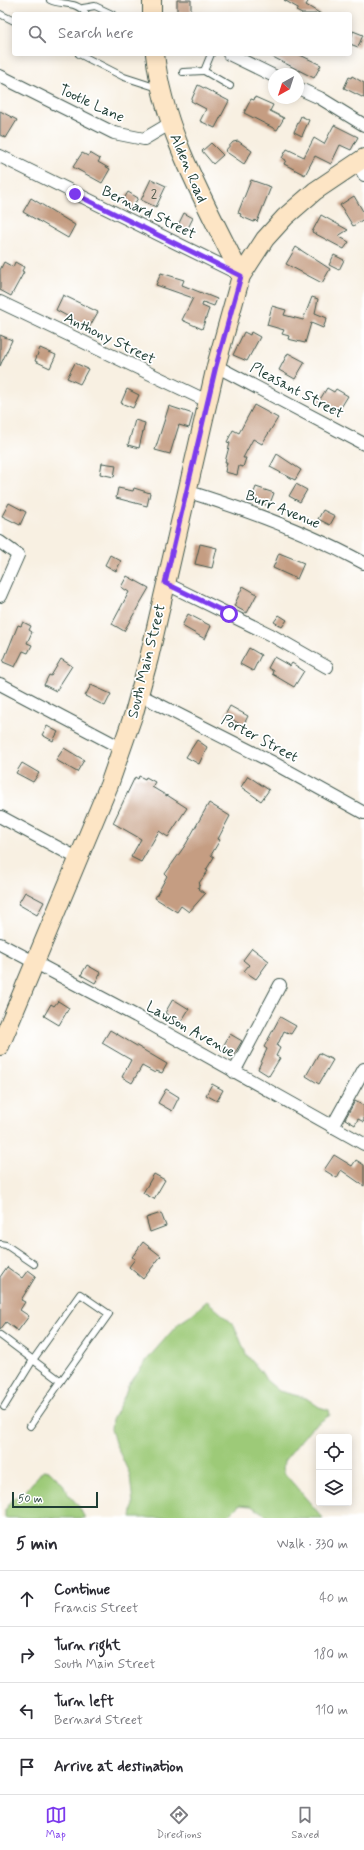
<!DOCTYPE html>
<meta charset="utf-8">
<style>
:root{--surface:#fff;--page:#f7f7f7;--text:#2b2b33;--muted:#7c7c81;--line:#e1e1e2;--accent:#7c3aed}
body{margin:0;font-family:Mynerve,sans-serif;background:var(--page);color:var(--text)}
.controls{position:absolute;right:12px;bottom:12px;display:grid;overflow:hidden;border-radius:4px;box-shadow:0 2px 10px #0003}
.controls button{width:36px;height:36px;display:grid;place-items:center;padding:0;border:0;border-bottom:1px solid var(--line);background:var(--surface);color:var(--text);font:20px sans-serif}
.compass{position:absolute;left:268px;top:68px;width:36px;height:36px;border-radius:50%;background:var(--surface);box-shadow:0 2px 10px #0003;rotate:219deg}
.scale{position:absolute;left:12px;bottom:10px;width:86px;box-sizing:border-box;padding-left:4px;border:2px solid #1f3d34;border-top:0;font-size:11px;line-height:14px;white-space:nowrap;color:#1f3d34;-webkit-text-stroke:3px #fff;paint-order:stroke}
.stop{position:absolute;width:12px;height:12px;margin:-9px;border:3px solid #7c3aed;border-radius:50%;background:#fff}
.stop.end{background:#7c3aed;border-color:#fff;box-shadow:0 1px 4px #0008}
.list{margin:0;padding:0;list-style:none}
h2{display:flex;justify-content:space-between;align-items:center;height:52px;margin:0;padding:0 16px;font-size:17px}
h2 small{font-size:13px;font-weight:400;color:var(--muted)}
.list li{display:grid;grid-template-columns:26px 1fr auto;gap:12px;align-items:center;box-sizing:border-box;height:56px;padding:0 16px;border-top:1px solid var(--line)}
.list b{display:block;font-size:15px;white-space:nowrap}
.list p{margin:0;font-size:13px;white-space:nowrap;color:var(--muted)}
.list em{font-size:13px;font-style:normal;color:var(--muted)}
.icon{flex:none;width:22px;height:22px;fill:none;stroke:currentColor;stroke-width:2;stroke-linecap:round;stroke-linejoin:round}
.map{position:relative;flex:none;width:364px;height:1518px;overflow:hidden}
.search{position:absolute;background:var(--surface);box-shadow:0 2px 10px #0003;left:12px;right:12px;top:12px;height:44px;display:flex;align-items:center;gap:10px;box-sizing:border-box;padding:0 14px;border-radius:4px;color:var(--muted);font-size:15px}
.sheet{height:276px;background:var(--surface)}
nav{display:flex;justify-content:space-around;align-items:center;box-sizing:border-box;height:56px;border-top:1px solid var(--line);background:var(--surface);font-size:11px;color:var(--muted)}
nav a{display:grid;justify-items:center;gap:2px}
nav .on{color:var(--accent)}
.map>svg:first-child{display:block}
.green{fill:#9dca78;stroke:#5e8456}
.building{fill:#c59d82}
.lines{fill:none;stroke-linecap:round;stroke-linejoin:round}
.lane-casing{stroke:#40584e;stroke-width:8}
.street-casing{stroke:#40584e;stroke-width:14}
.secondary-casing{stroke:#40584e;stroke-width:20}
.lane{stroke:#fff;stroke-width:6}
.street{stroke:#fff;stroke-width:12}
.secondary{stroke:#fde5c5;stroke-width:18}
.route{stroke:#7c3aed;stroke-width:5}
.labels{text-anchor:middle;stroke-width:3.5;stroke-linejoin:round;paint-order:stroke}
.number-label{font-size:13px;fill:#485548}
.street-label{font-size:15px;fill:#1f3d34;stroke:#fff}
</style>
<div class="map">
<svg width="364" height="1518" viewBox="0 0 364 1518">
<rect width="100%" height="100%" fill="#fff"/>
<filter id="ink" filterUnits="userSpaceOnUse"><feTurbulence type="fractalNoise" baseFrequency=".025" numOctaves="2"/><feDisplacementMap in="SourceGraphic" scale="8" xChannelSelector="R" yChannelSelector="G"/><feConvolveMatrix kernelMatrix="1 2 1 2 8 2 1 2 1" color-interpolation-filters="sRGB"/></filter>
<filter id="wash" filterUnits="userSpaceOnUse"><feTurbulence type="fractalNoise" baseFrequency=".012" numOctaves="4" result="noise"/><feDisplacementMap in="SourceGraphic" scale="16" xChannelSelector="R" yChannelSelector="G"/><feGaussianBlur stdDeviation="0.9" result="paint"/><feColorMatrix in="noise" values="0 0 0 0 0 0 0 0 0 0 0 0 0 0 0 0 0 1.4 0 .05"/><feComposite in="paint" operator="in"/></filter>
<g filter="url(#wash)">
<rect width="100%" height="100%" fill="#f8f0e2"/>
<g class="green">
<path d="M207,1301L234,1325L246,1354L262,1373L266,1380L279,1391L306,1398L319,1407L329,1410L330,1415L311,1428L284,1461L283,1468L285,1474L323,1518H271L251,1506L239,1505L226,1518H131L133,1504L130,1475L115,1443L111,1429L112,1420L125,1395L128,1386L150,1356L178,1324L190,1316Z"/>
<path d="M43,1470L50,1471L63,1484L68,1494L78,1505L85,1518H5V1510L14,1498L23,1494Z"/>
</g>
<g id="blocks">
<g class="building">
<path d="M177,0H191V13L177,12Z"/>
<path d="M284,0H309L306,5L321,14H302L296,11L298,8Z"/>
<path d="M353,31L363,35L358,47L350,44Z"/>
<path d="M267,54H298L321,65L314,78Z"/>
<path d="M352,76L364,83V98L344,88L349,77L351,78Z"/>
<path d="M198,85L229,101L215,128L200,121L206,109L191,101Z"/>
<path d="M255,97L273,105L270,111L284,118L277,130L244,113L251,99L254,100Z"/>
<path d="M0,111L17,120L6,138L0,135Z"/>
<path d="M301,116L309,120L302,136L294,132Z"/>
<path d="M334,125L358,137L351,150L340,145L331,164L315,156L305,175L284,164L286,160L282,158L287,149L304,157L314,138L324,144Z"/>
<path d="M238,141L252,151L244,164L225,151L233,142Z"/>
<path d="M211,143L223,155L213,164L202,151Z"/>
<path d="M82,153L88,156L90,153L100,159L98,162L110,169L102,183L73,167Z"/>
<path d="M151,179L166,186L156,207L141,200Z"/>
<path d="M251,180L271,187L257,222L255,220L254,222L240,216L241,214L238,213Z"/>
<path d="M128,192L138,198L132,208L122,202Z"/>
<path d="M354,196L364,213V219L353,226L340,205Z"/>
<path d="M31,198L75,225L68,238L23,212Z"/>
<path d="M184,213L193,218L186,232L177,227Z"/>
<path d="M321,215L348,230L338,236L349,242L344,249L312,232Z"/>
<path d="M296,247L330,269L322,283L286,264Z"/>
<path d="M334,255L344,260L339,270L329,265Z"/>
<path d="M4,262L13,267L15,262L24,267L22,271L24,272L11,296L0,290V270Z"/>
<path d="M161,273L184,280L182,285L217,299L214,306L203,302L202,306L209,309L202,329L182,320L193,298L156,285Z"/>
<path d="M63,295L98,312L87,331L76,325L78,322L56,310Z"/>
<path d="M312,297L318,299L315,313L327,318L323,328L311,323L305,343L288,339L289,336L282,334L284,330L267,325L272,306L286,310L284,315L303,320Z"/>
<path d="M244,332L250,335L251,332L260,337L247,361L233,355Z"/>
<path d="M0,335L12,340L0,366Z"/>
<path d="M40,348L56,355L50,368L35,361Z"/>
<path d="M288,353L305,362L295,379L279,370Z"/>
<path d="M75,363L88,369L80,384L67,378Z"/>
<path d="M327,388L334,392L336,389L348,396L337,414L319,401Z"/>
<path d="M127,389L139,395L133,408L121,403Z"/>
<path d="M254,405L278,418L262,444L253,439L243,458H246L243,467L239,466L237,475L225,472L227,462H225L230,443L227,442L233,430L239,433Z"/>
<path d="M169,406L193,414L189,428L179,425L170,454L155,450Z"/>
<path d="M135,420L145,423L139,448L128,445Z"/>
<path d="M277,454L301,470L295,480L270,467Z"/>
<path d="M102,463L116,465L114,477L100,474Z"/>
<path d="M296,484L307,490L300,502L289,496Z"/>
<path d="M256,487L274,493L269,506L251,500Z"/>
<path d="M118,488L133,491L134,488L150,493L147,506L116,498Z"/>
<path d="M9,503L26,512L20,525L2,516Z"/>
<path d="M323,510L335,516L330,525L318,519Z"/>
<path d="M200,544L217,548L212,568L195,564Z"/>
<path d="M279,553L304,563L297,579L273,568Z"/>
<path d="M110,555L121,561L116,571L105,565Z"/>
<path d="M127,576L149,588L124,631L112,624L129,592L121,587Z"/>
<path d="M243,586L257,594L247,613L234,606Z"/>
<path d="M188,614L211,626L205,639L182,626Z"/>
<path d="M279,615L287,620L282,627L274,622Z"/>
<path d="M23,622L31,626L29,630L32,632L27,643L32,645L28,653L23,651L15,667L3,662L18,625L21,626Z"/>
<path d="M249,648L261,655L253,671L240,664Z"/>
<path d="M274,657L290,666L292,663L304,671L294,687L272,674L273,671L268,668Z"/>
<path d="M61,659L72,666L56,691L44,685L49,675L51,676Z"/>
<path d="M91,685L111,694L105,706L85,696Z"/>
<path d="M230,706L248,716L243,726L225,715Z"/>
<path d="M47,726L58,732L53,741L42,735Z"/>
<path d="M197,740L207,747L199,764L186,757Z"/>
<path d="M64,748L84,760L77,772L56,760Z"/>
<path d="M22,763L39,773L33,782L16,773Z"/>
<path d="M139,776L145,779L146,777L155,782L152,787L167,796V795L187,808L168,837L159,831L141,862L131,857L141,839L113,823L135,777L138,779Z"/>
<path d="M248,776L269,790L261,801L241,787Z"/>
<path d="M209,803L230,816L218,839L220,840L211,855L214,857L206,870L208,871L199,883L200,884L198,888L205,894L189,912L181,906L177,912L155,898L167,876L165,874L186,844Z"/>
<path d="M25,892L44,902L37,915L18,904Z"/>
<path d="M252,948L269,961L256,979L244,971L249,965L243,960Z"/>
<path d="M87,965L101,973L95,983L81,975Z"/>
<path d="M173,999L189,1009L181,1022L165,1013Z"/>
<path d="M58,1001L69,1008L59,1025L44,1016L51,1004L54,1006Z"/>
<path d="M280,1017L296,1026L291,1034L284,1031L277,1046L280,1048L276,1056L280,1058L269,1076L258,1069L267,1049L264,1047Z"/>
<path d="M110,1030L167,1064L162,1073L156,1071L155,1073L142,1066L132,1083L122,1077L131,1060L102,1043Z"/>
<path d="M230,1034L242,1041L233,1056L221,1050Z"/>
<path d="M319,1053L333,1060L319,1084L306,1076Z"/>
<path d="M212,1084L223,1090L217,1101L206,1095Z"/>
<path d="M166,1089L179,1097L172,1111L158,1103Z"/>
<path d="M355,1101L364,1106V1122L358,1119L355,1125L345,1119Z"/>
<path d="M334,1155L352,1166L356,1160L364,1165V1186L341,1170L337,1178L324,1170Z"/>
<path d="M154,1174L165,1180L154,1199L143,1193Z"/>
<path d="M161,1213L166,1226L150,1232L146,1218Z"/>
<path d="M143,1242L161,1256L143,1279L129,1267L135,1259L132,1257Z"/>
<path d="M7,1267L22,1278L28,1270L36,1276L21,1300L25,1302L20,1310L29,1316L18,1331L6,1322L0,1330V1277Z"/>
</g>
</g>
</g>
<g filter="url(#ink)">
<use href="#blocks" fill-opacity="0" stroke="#40584e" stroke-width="1"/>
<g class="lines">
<defs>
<g id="lane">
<path d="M50,0C62,6 76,0 86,14"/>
<path d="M83,8L95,6L112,14"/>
<path d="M0,14L14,21"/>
<path d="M79,54L124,77L158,88"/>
<path d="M211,54L204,71L230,86"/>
<path d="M183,72L204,71"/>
<path d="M0,1244L6,1245L34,1264"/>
<path d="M0,1335L61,1381L30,1426"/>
<path d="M4,1407L33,1360L80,1294L109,1314L61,1381"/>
</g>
<g id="street">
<path d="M229,54L274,76"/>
<path d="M0,76L114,133L144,139L171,123"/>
<path d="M298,88L320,98L364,125"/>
<path d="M0,156L241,275"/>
<path d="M357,162L364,175"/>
<path d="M0,302L207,401"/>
<path d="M216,366L364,444"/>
<path d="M186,491C248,510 307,532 364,563"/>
<path d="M0,542L18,555L0,596"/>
<path d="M165,583L271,635L327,667"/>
<path d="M0,684L123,749"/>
<path d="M140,695L270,761L364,813"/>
<path d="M1,817L79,859"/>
<path d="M0,944L136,1016L364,1144"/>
<path d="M234,1072L280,985"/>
<path d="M332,1127L364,1069"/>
</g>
<g id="secondary">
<path d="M152,0V14"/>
<path d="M155,54C164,135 207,204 241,276"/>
<path d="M0,1046L109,785L134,713L149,658L216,366L241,276L265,239L285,217L315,191L364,158"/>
</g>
</defs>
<use href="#lane" class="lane-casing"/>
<use href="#street" class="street-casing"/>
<use href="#secondary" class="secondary-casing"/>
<use href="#lane" class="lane"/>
<use href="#street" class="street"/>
<use href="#secondary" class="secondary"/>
</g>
</g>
<g class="lines" filter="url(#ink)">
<path class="route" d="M75,194L241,276L216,366L165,583L229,614"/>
</g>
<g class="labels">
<g class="number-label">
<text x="154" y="198">2</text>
</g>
<g class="street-label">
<text transform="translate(92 103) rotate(25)" y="5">Tootle Lane</text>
<text transform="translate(189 168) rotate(67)" y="5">Alden Road</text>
<text transform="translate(149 212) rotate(26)" y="5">Bernard Street</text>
<text transform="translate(110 338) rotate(26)" y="5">Anthony Street</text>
<text transform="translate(297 390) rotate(28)" y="5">Pleasant Street</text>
<text transform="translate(283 509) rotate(22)" y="5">Burr Avenue</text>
<text transform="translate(146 661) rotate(-76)" y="5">South Main Street</text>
<text transform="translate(260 738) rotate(28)" y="5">Porter Street</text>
<text transform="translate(191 1029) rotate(29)" y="5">Lawson Avenue</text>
</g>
</g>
</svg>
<div class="controls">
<button><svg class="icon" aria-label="locate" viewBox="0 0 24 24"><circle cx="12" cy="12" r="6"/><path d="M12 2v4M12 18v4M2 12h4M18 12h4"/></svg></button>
<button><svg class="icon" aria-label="layers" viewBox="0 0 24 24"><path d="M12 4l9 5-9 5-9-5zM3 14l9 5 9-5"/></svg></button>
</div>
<svg class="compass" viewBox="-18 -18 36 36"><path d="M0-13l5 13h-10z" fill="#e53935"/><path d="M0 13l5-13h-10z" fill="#7c7c81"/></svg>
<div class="scale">50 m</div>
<div class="stop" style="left:229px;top:614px"></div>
<div class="stop end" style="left:75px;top:194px"></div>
<div class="search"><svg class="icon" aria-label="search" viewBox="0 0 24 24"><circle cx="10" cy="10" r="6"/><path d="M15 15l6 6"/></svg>Search here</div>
</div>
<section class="sheet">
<h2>5 min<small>Walk · 330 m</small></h2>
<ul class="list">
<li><svg class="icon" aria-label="ahead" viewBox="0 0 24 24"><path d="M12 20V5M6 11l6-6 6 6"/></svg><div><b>Continue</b><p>Francis Street</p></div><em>40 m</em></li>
<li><svg class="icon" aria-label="right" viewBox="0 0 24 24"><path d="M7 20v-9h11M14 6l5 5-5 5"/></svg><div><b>Turn right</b><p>South Main Street</p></div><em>180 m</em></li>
<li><svg class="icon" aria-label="left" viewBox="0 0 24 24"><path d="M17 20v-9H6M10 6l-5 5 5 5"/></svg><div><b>Turn left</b><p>Bernard Street</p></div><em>110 m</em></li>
<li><svg class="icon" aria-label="arrive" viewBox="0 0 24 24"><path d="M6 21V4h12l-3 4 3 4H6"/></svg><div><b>Arrive at destination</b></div></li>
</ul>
</section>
<nav>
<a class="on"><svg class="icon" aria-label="map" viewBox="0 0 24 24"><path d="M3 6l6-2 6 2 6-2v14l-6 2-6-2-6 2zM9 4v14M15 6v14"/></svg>Map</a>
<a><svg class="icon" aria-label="directions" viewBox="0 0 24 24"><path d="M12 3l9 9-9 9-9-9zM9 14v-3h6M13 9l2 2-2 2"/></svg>Directions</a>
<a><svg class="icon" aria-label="saved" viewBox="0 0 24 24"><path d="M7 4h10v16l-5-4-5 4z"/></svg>Saved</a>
</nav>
